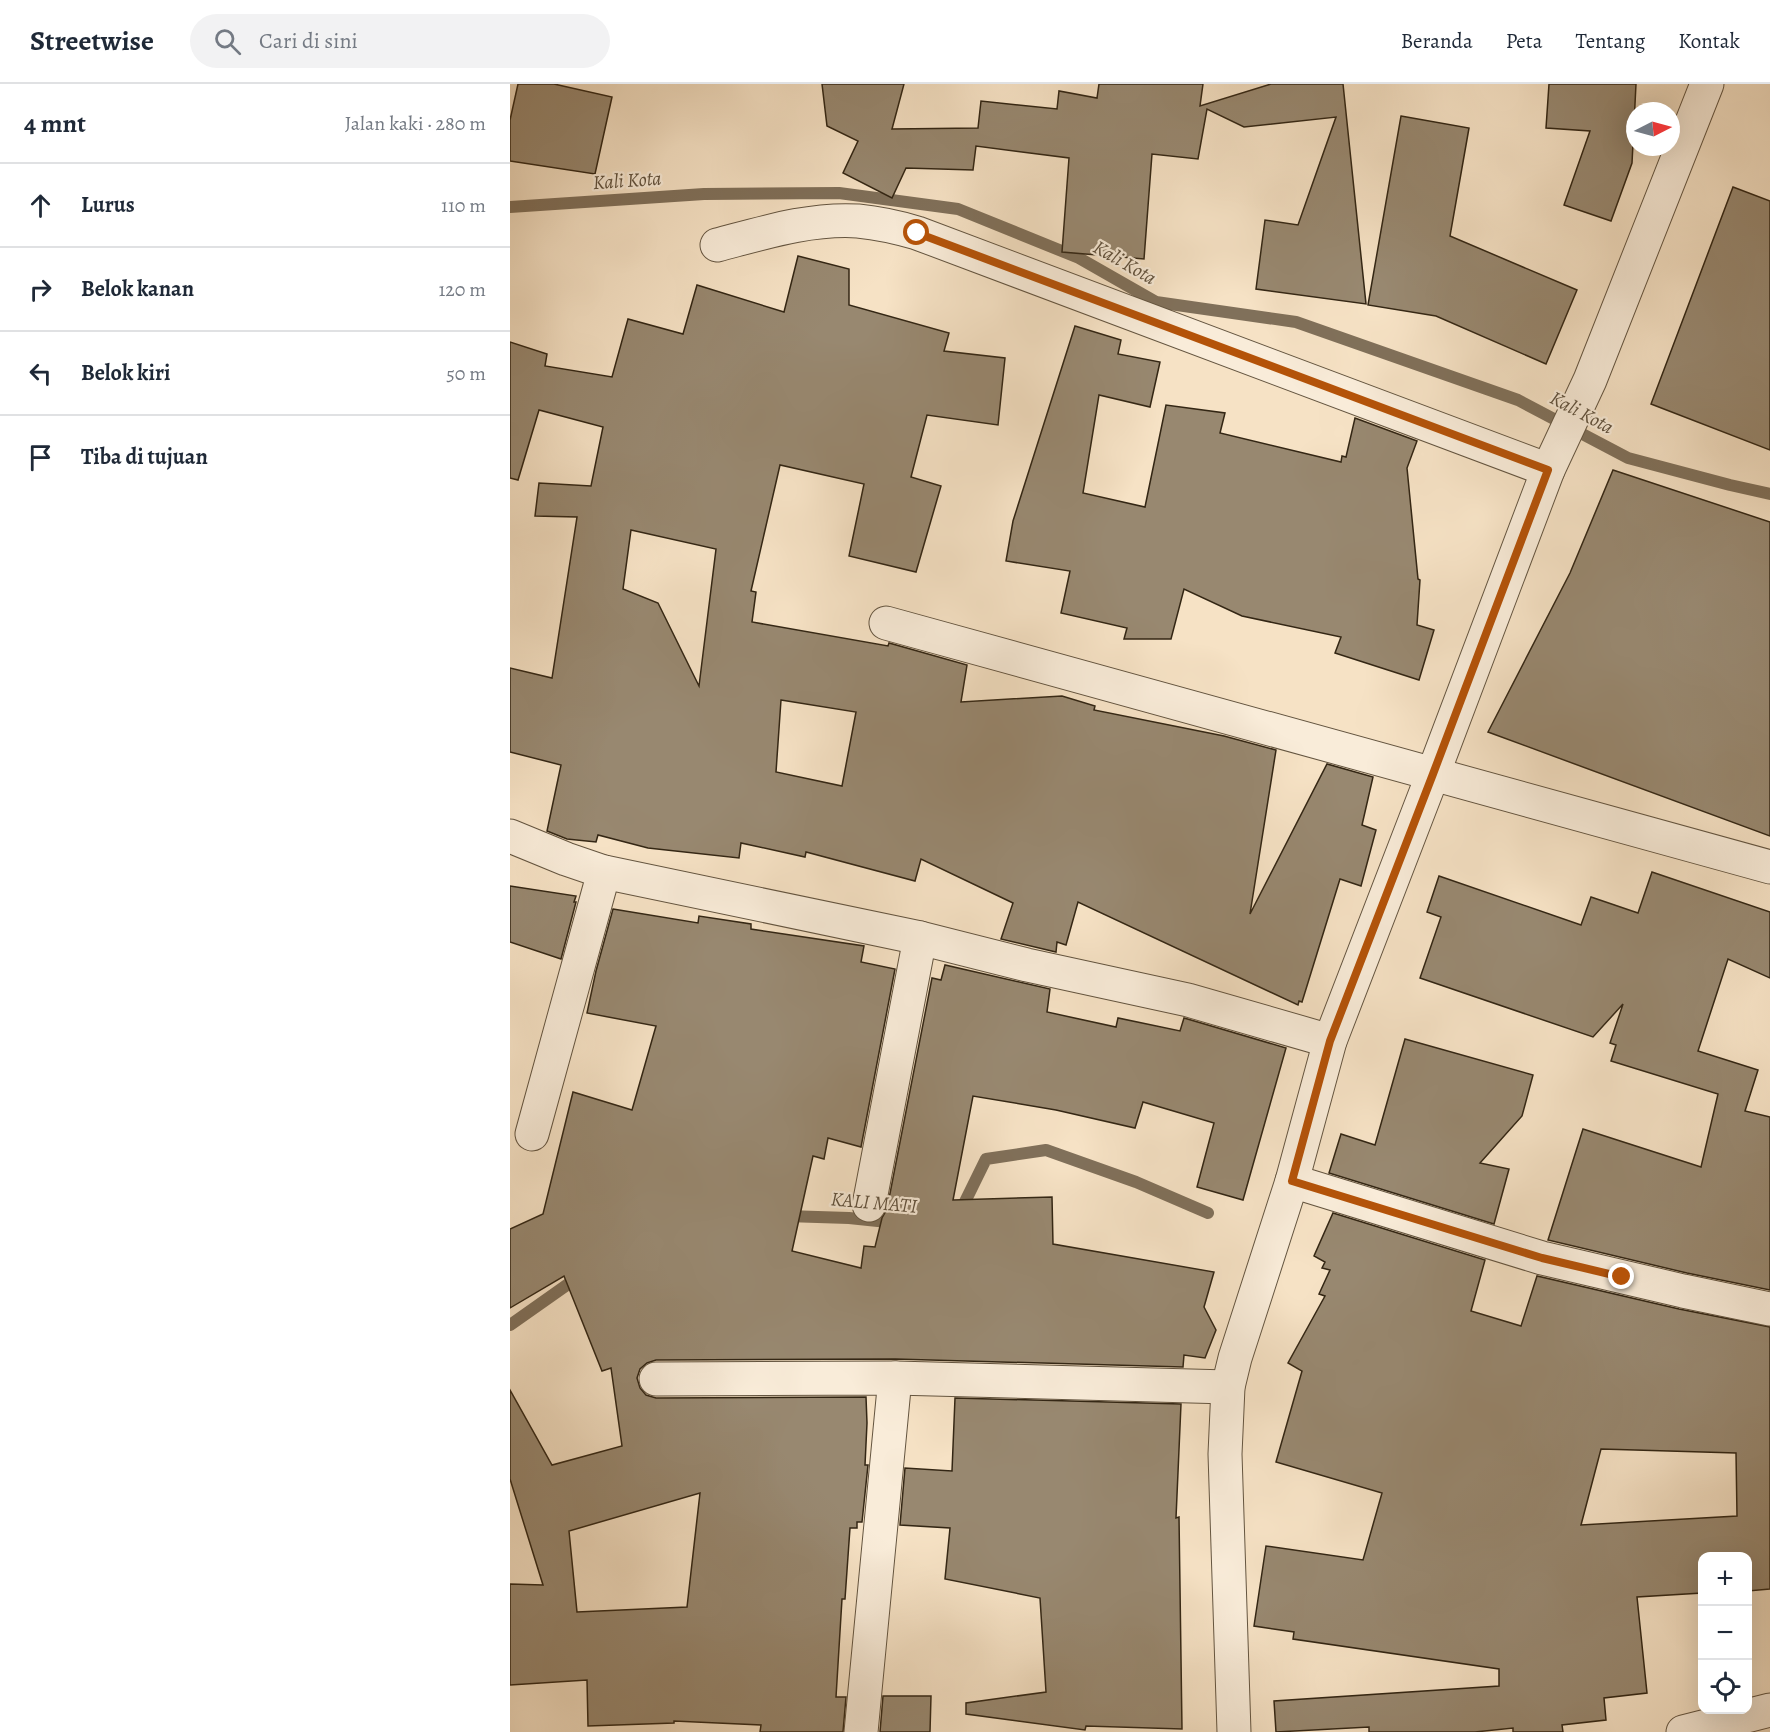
<!DOCTYPE html>
<html lang="id">
<meta charset="utf-8">
<style>
:root{--surface:#fff;--page:#f2f2f3;--text:#1f2937;--muted:#747a83;--line:#e0e1e3}
body{margin:0;font-family:Alegreya,serif;background:var(--page);color:var(--text)}
.controls{position:absolute;right:18px;bottom:18px;display:grid;overflow:hidden;border-radius:12px;box-shadow:0 6px 24px #0002}
.controls button{width:54px;height:54px;display:grid;place-items:center;padding:0;border:0;border-bottom:2px solid var(--line);background:var(--surface);color:var(--text);font:30px sans-serif}
.compass{position:absolute;left:1116px;top:18px;width:54px;height:54px;border-radius:50%;background:var(--surface);box-shadow:0 6px 24px #0002;rotate:84deg}
.stop{position:absolute;width:18px;height:18px;margin:-14px;border:4px solid #b45309;border-radius:50%;background:#fff}
.stop.end{background:#b45309;border-color:#fff;box-shadow:0 2px 6px #0008}
.list{margin:0;padding:0;list-style:none}
h2{display:flex;justify-content:space-between;align-items:center;height:78px;margin:0;padding:0 24px;font-size:26px}
h2 small{font-size:20px;font-weight:400;color:var(--muted)}
.list li{display:grid;grid-template-columns:39px 1fr auto;gap:18px;align-items:center;box-sizing:border-box;height:84px;padding:0 24px;border-top:2px solid var(--line)}
.list b{display:block;font-size:22px;white-space:nowrap}
.list em{font-size:20px;font-style:normal;color:var(--muted)}
.icon{flex:none;width:33px;height:33px;fill:none;stroke:currentColor;stroke-width:2;stroke-linecap:round;stroke-linejoin:round}
.map{position:relative;flex:none;width:1260px;height:1648px;overflow:hidden}
header{display:flex;align-items:center;gap:36px;box-sizing:border-box;height:84px;padding:0 30px;background:var(--surface);border-bottom:2px solid var(--line)}
header strong{font-size:28px}
nav{display:flex;gap:33px;margin-inline-start:auto;font-size:21px}
.search{width:420px;height:54px;background:var(--page);display:flex;align-items:center;gap:15px;box-sizing:border-box;padding:0 21px;border-radius:33px;color:var(--muted);font-size:22px}
main{display:flex}
aside{flex:1;background:var(--surface)}
.map>svg:first-child{display:block}
.lines{fill:none;stroke-linecap:round;stroke-linejoin:round}
.stream{stroke:#80705a;stroke-width:12}
.building{fill:#988870;stroke:#332614;stroke-width:1.5;fill-rule:evenodd}
.minor-casing{stroke:#645540;stroke-width:35}
.minor{stroke:#f9ecd9;stroke-width:33}
.route{stroke:#b45309;stroke-width:8}
.labels{text-anchor:middle;stroke-width:4.5;stroke-linejoin:round;paint-order:stroke}
.water-label{font-size:20px;font-style:italic;fill:#60513d;stroke:#f9ecd9}
</style>
<header>
<strong>Streetwise</strong>
<div class="search"><svg class="icon" aria-label="search" viewBox="0 0 24 24"><circle cx="10" cy="10" r="6"/><path d="M15 15l6 6"/></svg>Cari di sini</div>
<nav><a>Beranda</a><a>Peta</a><a>Tentang</a><a>Kontak</a></nav>
</header>
<main>
<aside>
<h2>4 mnt<small>Jalan kaki · 280 m</small></h2>
<ul class="list">
<li><svg class="icon" aria-label="ahead" viewBox="0 0 24 24"><path d="M12 20V5M6 11l6-6 6 6"/></svg><div><b>Lurus</b></div><em>110 m</em></li>
<li><svg class="icon" aria-label="right" viewBox="0 0 24 24"><path d="M7 20v-9h11M14 6l5 5-5 5"/></svg><div><b>Belok kanan</b></div><em>120 m</em></li>
<li><svg class="icon" aria-label="left" viewBox="0 0 24 24"><path d="M17 20v-9H6M10 6l-5 5 5 5"/></svg><div><b>Belok kiri</b></div><em>50 m</em></li>
<li><svg class="icon" aria-label="arrive" viewBox="0 0 24 24"><path d="M6 21V4h12l-3 4 3 4H6"/></svg><div><b>Tiba di tujuan</b></div></li>
</ul>
</aside>
<div class="map">
<svg width="1260" height="1648" viewBox="0 0 1260 1648">
<rect width="100%" height="100%" fill="#f6e2c5"/>
<filter id="stains"><feTurbulence type="fractalNoise" baseFrequency=".00333" numOctaves="4"/><feColorMatrix values="0 0 0 0 .2 0 0 0 0 .09 0 0 0 0 .02 0 0 0 .5 -.17"/></filter>
<radialGradient id="worn" r=".72"><stop offset=".6" stop-color="#630" stop-opacity="0"/><stop offset="1" stop-color="#630" stop-opacity=".3"/></radialGradient>
<g class="lines">
<g class="stream">
<path d="M0,123L194,110L329,109L448,125L569,174L646,218L786,238L1008,316L1118,374L1220,401L1260,410"/>
<path d="M449,1130L476,1075L536,1066L626,1098L698,1129"/>
<path d="M276,1132L339,1134L387,1139"/>
<path d="M0,1241L71,1191"/>
</g>
</g>
<g class="building">
<path d="M8,0H44L102,13L85,90L0,77V36Z"/>
<path d="M312,0H394L382,45L468,44L471,17L547,25L549,7L587,14L589,0H693L690,22L761,0H833L856,220L746,205L755,136L788,141L826,33L734,43L697,25L688,75L642,70L634,175L552,168L559,74L466,62L463,86L396,84L382,114L333,89L348,57L317,42Z"/>
<path d="M1039,0H1126L1122,79L1101,137L1054,121L1080,47L1036,44Z"/>
<path d="M891,32L959,44L940,152L1067,206L1036,280L926,232L858,221Z"/>
<path d="M1223,103L1260,117V366L1141,320Z"/>
<path d="M288,172L339,185V221L439,249L434,267L495,274L488,341L417,331L401,393L431,402L406,488L339,472L354,400L270,381L241,507L246,508L242,538L378,562L379,559L457,581L451,618L552,612L585,622L584,626L714,652L766,666L740,830L817,680L863,693L852,741L866,746L851,802L830,795L792,918L789,917L788,921L568,818L556,861L547,858L546,868L491,855L503,819L411,775L405,797L296,768L295,773L231,759L229,774L138,764L88,751L86,758L57,755L37,747L51,681L0,668V584L42,594L67,433L25,432L29,399L81,402L93,343L29,326L8,396L0,394V258L37,270L35,282L102,293L118,235L173,250L187,201L274,228ZM121,446L206,465L189,602L148,519L113,505ZM271,616L346,628L332,702L266,688Z"/>
<path d="M565,242L611,256L608,270L650,278L640,323L589,311L573,409L635,423L656,321L715,329L710,349L831,378L832,372L836,373L845,334L907,357L897,384L908,495L910,496L907,541L924,546L909,596L825,569L831,553L732,532L674,505L661,555H614L617,544L551,529L560,487L496,477L503,437Z"/>
<path d="M1103,386L1260,438V752L978,648L1060,489Z"/>
<path d="M1142,788L1260,828V894L1218,875L1188,967L1248,986L1235,1027L1260,1033V1206L1177,1189L1038,1156L1073,1045L1191,1083L1208,1010L1101,977L1106,961L1100,959L1113,920L1083,953L910,894L931,833L917,828L929,792L1071,841L1081,813L1128,829Z"/>
<path d="M0,802L66,812L64,818H66L51,875L0,858Z"/>
<path d="M103,825L188,839L189,832L241,840V845L354,862L351,878L385,885L351,1063L318,1054L314,1075L303,1072L282,1167L351,1184L354,1162L365,1163L372,1134L377,1125L422,894L431,896L435,881L540,905L537,928L606,943L608,934L670,947L674,934L776,964L733,1116L687,1103L704,1039L633,1018L625,1044L546,1026L463,1012L443,1116L542,1113L543,1160L704,1188L694,1223L706,1246L695,1274L674,1271L673,1283L385,1275L146,1276L137,1279L130,1285L127,1294L130,1304L136,1311L146,1314L356,1313L357,1339L355,1381H358L352,1438H347V1444H340L335,1515H332L326,1613H336L333,1648H250L251,1641L164,1637V1639L78,1642L77,1596L0,1601V1500L33,1501L0,1395V1306L42,1381L112,1362L101,1284L92,1287L54,1192L0,1224V1145L33,1130L63,1008L122,1026L146,942L77,929L86,887ZM190,1409L177,1523L67,1528L59,1447Z"/>
<path d="M895,955L1023,991L1012,1032L970,1079L999,1085L984,1140L819,1089L831,1050L865,1061Z"/>
<path d="M823,1129L975,1176L961,1227L1011,1242L1027,1192L1169,1225L1260,1243V1505L1238,1507V1473H1192V1509L1127,1513L1137,1609L1094,1614L1096,1636L1052,1641L1053,1648H1003V1644L965,1648H859V1643L766,1648L764,1617L989,1602V1585L783,1555L784,1548L744,1542L756,1462L853,1476L872,1409L766,1378L792,1287L778,1279L815,1212L809,1210L820,1186L812,1184L815,1178L804,1172ZM1091,1365L1226,1369L1227,1432L1071,1441Z"/>
<path d="M445,1314L671,1320L666,1434L669,1433L672,1645L576,1642L575,1646L456,1630V1619L536,1608L530,1514L435,1495L440,1444L390,1441L395,1384L442,1387Z"/>
<path d="M373,1612H421L420,1648H370Z"/>
</g>
<g class="lines">
<defs>
<g id="minor">
<path d="M207,161C253,149 300,134 348,137C368,139 387,143 407,149L1038,386"/>
<path d="M376,539L1260,783"/>
<path d="M0,752L56,775L94,788L410,854L517,881L678,916L820,957"/>
<path d="M22,1050L94,788"/>
<path d="M782,1097L1032,1174L1173,1207L1260,1225"/>
<path d="M359,1121L410,854"/>
<path d="M146,1295L385,1294L718,1303"/>
<path d="M351,1648L385,1294"/>
<path d="M724,1648L715,1370L718,1303L725,1274L782,1097L820,957L923,690L1038,386L1080,296L1197,0"/>
<path d="M1173,1648L1260,1626"/>
</g>
</defs>
<use href="#minor" class="minor-casing"/>
<use href="#minor" class="minor"/>
</g>
<g class="lines">
<path class="route" d="M407,149L1038,386L923,690L820,957L782,1097L1032,1174L1112,1193"/>
</g>
<g class="labels">
<g class="water-label">
<text transform="translate(117 96) rotate(-4)" y="7">Kali Kota</text>
<text transform="translate(615 178) rotate(30)" y="7">Kali Kota</text>
<text transform="translate(1072 328) rotate(28)" y="7">Kali Kota</text>
<text transform="translate(364 1118) rotate(5)" y="7">KALI MATI</text>
</g>
</g>
<rect width="100%" height="100%" filter="url(#stains)"/>
<rect width="100%" height="100%" fill="url(#worn)"/>
</svg>
<div class="controls">
<button>+</button>
<button>−</button>
<button><svg class="icon" aria-label="locate" viewBox="0 0 24 24"><circle cx="12" cy="12" r="6"/><path d="M12 2v4M12 18v4M2 12h4M18 12h4"/></svg></button>
</div>
<svg class="compass" viewBox="-18 -18 36 36"><path d="M0-13l5 13h-10z" fill="#e53935"/><path d="M0 13l5-13h-10z" fill="#747a83"/></svg>
<div class="stop" style="left:407px;top:149px"></div>
<div class="stop end" style="left:1112px;top:1193px"></div>
</div>
</main>
